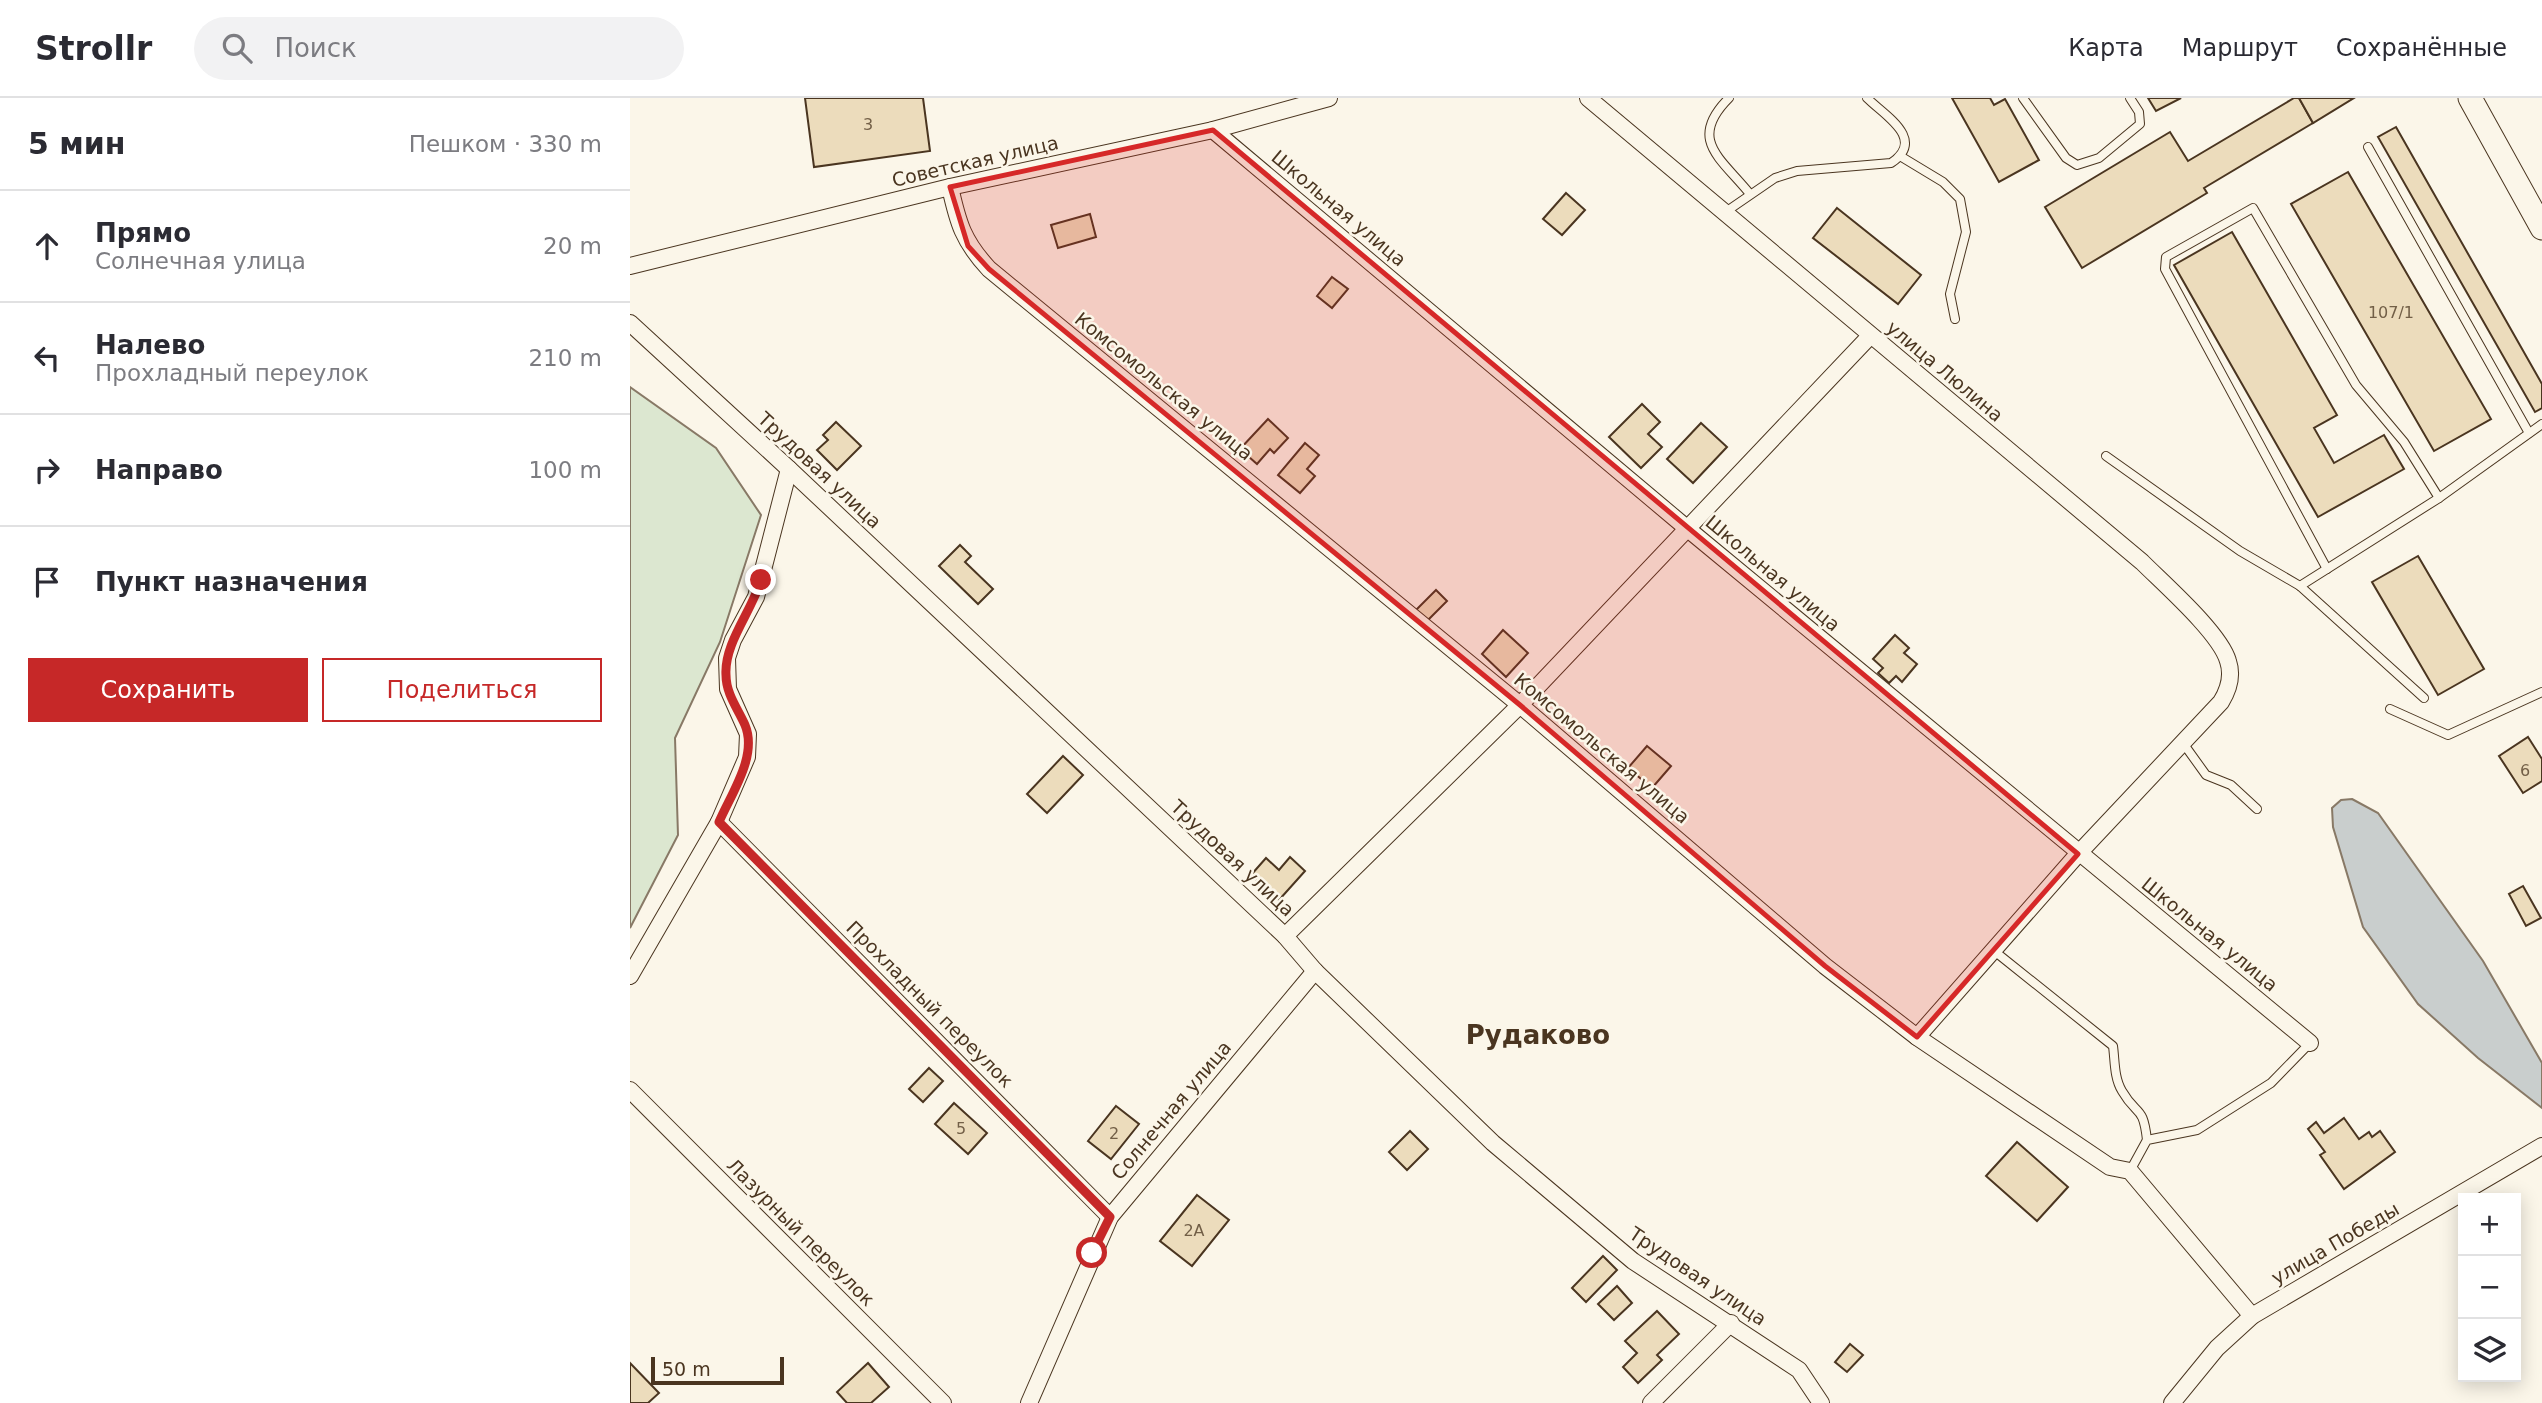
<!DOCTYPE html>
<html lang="ru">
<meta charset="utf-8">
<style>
:root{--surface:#fff;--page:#f2f2f3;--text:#2b2b33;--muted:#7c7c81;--line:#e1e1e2;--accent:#c62828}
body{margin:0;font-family:"DejaVu Sans",sans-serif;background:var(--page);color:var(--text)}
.controls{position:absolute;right:21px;bottom:21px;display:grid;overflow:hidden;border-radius:0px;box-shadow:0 4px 18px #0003}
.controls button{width:63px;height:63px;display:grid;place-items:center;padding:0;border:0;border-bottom:2px solid var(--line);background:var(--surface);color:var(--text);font:35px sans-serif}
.scale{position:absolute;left:21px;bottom:18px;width:133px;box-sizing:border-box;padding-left:7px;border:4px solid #4a3520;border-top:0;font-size:19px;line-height:24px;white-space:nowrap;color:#4a3520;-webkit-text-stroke:5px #fbf6e9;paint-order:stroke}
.stop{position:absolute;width:21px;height:21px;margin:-16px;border:5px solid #c62828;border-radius:50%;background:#fff}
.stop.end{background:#c62828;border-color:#fff;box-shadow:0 2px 7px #0008}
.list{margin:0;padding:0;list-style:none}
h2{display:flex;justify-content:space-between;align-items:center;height:91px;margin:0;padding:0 28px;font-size:30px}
h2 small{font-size:23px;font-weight:400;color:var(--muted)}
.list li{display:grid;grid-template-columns:46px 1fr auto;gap:21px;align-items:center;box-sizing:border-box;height:112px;padding:0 28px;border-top:2px solid var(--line)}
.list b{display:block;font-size:26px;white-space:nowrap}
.list p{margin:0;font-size:23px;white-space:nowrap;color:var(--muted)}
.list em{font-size:23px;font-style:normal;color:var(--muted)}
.actions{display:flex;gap:14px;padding:21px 28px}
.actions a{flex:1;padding:16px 0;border:2px solid var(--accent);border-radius:0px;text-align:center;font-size:24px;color:var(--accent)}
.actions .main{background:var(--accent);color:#fff}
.icon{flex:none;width:38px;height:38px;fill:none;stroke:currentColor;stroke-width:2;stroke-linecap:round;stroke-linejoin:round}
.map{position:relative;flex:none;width:1912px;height:1305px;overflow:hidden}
header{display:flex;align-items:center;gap:42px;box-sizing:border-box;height:98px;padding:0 35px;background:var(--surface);border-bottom:2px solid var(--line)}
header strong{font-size:33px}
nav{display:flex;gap:38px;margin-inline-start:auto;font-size:24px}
.search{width:490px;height:63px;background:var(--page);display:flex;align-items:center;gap:18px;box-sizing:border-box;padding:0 24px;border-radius:38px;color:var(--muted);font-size:26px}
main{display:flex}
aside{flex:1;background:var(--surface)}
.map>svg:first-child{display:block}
.green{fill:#dce7d0;stroke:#887966;stroke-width:2}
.water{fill:#c9cecd;stroke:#887966;stroke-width:2}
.building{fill:#ecdcbc;stroke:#4a3520;stroke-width:2}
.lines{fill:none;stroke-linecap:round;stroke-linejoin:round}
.lane-casing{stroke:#4a3520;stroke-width:10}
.street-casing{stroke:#4a3520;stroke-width:18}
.secondary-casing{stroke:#4a3520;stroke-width:25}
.lane{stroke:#fbf6e9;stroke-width:8}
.street{stroke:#fbf6e9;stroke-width:16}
.secondary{stroke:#fbf6e9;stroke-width:23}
.route{stroke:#c62828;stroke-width:9}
.marked{fill:#d62828;fill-opacity:0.2;stroke:#d62828;stroke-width:5;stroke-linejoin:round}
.labels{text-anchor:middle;stroke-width:5;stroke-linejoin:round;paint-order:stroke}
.number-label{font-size:16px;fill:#725f47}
.street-label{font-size:19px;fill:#4a3520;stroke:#fbf6e9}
.district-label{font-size:26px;font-weight:bold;fill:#4a3520;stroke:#fbf6e9}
</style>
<header>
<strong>Strollr</strong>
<div class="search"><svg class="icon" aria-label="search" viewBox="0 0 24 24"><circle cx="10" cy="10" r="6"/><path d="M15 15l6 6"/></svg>Поиск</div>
<nav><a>Карта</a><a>Маршрут</a><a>Сохранённые</a></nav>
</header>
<main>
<aside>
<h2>5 мин<small>Пешком · 330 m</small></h2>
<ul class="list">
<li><svg class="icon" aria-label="ahead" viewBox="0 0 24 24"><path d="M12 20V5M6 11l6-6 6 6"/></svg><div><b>Прямо</b><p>Солнечная улица</p></div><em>20 m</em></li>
<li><svg class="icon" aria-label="left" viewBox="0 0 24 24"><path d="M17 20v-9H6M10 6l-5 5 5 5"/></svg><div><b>Налево</b><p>Прохладный переулок</p></div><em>210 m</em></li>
<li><svg class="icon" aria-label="right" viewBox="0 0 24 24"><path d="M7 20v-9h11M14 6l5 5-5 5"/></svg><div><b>Направо</b></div><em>100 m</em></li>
<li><svg class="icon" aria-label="arrive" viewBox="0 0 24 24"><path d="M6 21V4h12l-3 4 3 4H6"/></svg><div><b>Пункт назначения</b></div></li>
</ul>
<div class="actions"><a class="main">Сохранить</a><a>Поделиться</a></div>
</aside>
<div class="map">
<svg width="1912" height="1305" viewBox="0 0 1912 1305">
<rect width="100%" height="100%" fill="#fbf6e9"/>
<path class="green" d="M0,289L86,350L131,417L90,544L45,640L48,737L0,830Z"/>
<path class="water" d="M1722,701L1748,715L1853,863L1912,965V1010L1848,960L1788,906L1733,829L1703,729L1702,710L1711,702Z"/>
<g class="building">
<path d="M175,0H293L300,53L184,69Z"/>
<path d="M1322,0H1360L1364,7L1375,1L1409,62L1369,84Z"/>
<path d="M1518,0H1551L1526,13Z"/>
<path d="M1664,0H1669L1683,25L1574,90L1577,95L1452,170L1415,109L1540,34L1558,63Z"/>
<path d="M1669,0H1724L1683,25Z"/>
<path d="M1766,29L1912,286V310L1905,314L1748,39Z"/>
<path d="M1718,74L1861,321L1804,353L1661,106Z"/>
<path d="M936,95L955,112L932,137L913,121Z"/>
<path d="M1207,110L1291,177L1268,206L1183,140Z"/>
<path d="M460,116L466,139L428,150L421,127Z"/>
<path d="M1602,134L1707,317L1684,330L1704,365L1754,337L1774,371L1688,419L1544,167Z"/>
<path d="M702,179L718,191L702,210L687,198Z"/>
<path d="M1012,306L1030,324L1018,336L1032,349L1011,370L979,339Z"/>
<path d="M638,321L658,340L644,355L640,351L627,366L610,351Z"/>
<path d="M206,324L231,348L207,372L187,352L198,342L193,337Z"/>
<path d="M1071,325L1097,349L1063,385L1037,361Z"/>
<path d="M675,345L689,357L677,371L685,378L670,395L648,377Z"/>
<path d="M330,447L341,458L335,464L363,491L348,506L309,468Z"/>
<path d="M1788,458L1854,571L1808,597L1742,484Z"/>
<path d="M806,492L817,503L796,524L785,513Z"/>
<path d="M873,532L898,555L876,579L852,556Z"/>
<path d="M1265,537L1279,550L1274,555L1287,566L1272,584L1266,578L1259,585L1248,575L1253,570L1243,561Z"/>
<path d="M1898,639L1912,661V683L1893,695L1869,658Z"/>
<path d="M1017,648L1041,668L1022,690L998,670Z"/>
<path d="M433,658L453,677L417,715L397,696Z"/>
<path d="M660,759L675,773L649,802L621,777L636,760L649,772Z"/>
<path d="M1893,788L1911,820L1896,828L1879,796Z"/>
<path d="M299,970L313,983L293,1004L279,991Z"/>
<path d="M324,1005L357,1035L338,1056L305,1026Z"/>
<path d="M486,1008L509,1026L481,1061L458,1043Z"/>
<path d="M1714,1020L1729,1041L1739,1034L1742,1039L1750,1033L1765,1054L1714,1091L1690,1057L1695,1054L1678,1031L1686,1024L1694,1035Z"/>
<path d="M780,1033L798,1051L777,1072L759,1054Z"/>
<path d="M1387,1044L1438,1089L1407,1123L1356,1078Z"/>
<path d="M567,1097L599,1122L562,1168L530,1143Z"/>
<path d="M973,1158L987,1172L956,1204L942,1190Z"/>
<path d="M987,1188L1002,1205L984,1222L968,1206Z"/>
<path d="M1027,1213L1049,1236L1027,1257L1032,1262L1008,1285L993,1269L1007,1255L995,1243Z"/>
<path d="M1220,1246L1233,1257L1217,1274L1205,1264Z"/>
<path d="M0,1265L29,1295L18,1305H0Z"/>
<path d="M238,1265L259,1289L241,1305H217L207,1294Z"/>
</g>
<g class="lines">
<defs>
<g id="lane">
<path d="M1099,0C1057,42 1091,60 1120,96"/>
<path d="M1393,0L1436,60L1447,67L1469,60L1510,26L1509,14L1500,0"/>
<path d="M1738,49L1899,335"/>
<path d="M1270,58L1313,84L1330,101L1336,134L1320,196L1325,221"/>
<path d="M1094,115L1145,80L1167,73L1261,65C1297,41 1254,17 1237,0"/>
<path d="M1476,358L1610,453L1670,488L1794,600"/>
<path d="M1697,471L1535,171L1536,159L1623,110L1726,287L1774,344L1809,400"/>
<path d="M1670,488L1809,400L1912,326"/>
<path d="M1760,611L1818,637L1912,594"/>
<path d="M1553,645L1576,677L1601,687L1627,711"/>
<path d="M1363,852L1483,948C1485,963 1484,980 1492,993C1507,1019 1513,1006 1517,1042"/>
<path d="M1500,1073L1517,1042L1567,1032L1641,985L1680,945"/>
</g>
<g id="street">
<path d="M958,0L1512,464C1534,486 1590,535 1598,563C1603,578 1599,591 1591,604L1448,756L1287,939"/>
<path d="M583,32L1059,432L1680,945"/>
<path d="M320,89C328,125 333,143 359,171L890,607L1195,868L1287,939L1480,1069L1500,1073L1622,1218"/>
<path d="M0,168L320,89L583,32L699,0"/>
<path d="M0,225L159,371L655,838L685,873L863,1045L1003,1163L1169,1272L1191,1305"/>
<path d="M89,724L480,1119"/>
<path d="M655,838L890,607L1240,238"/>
<path d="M0,878L89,724L117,659L118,636L98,591L97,560L103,542L126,499L159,371"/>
<path d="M0,992L313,1305"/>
<path d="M399,1305L480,1119L685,873"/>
<path d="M1021,1305L1101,1225"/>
<path d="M1542,1305L1587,1250L1622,1218L1912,1048"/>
</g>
<path id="secondary" d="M1840,0L1912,130"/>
</defs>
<use href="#lane" class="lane-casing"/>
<use href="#street" class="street-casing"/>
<use href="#secondary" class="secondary-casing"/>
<use href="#lane" class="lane"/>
<use href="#street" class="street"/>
<use href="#secondary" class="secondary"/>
</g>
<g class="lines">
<path class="route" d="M131,482C122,513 94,545 96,577C96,596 108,611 115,627C128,658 101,696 89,724L480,1119L462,1155"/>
</g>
<path class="marked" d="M583,32L1448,756L1287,939L1195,868L890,607L359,171L338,148L320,89Z"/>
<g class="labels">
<g class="number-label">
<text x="238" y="32">3</text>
<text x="1761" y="220">107/1</text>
<text x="1895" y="678">6</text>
<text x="331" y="1036">5</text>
<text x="484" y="1041">2</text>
<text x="564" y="1138">2А</text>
</g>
<g class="street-label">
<text transform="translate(345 63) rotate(-13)" y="7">Советская улица</text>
<text transform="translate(709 110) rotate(40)" y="7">Школьная улица</text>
<text transform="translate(1315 273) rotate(40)" y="7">улица Люлина</text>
<text transform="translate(534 288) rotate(39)" y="7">Комсомольская улица</text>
<text transform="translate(190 372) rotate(43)" y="7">Трудовая улица</text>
<text transform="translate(1143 475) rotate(40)" y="7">Школьная улица</text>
<text transform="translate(972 650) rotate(40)" y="7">Комсомольская улица</text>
<text transform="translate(603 760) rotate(43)" y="7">Трудовая улица</text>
<text transform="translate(1580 836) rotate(39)" y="7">Школьная улица</text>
<text transform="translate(300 906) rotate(45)" y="7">Прохладный переулок</text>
<text transform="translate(541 1012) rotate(-50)" y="7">Солнечная улица</text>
<text transform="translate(171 1134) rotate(45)" y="7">Лазурный переулок</text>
<text transform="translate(1705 1145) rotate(-30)" y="7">улица Победы</text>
<text transform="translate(1068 1178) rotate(34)" y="7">Трудовая улица</text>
</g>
<g class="district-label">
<text x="908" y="946">Рудаково</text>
</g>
</g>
</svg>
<div class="controls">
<button>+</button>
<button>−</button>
<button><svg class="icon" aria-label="layers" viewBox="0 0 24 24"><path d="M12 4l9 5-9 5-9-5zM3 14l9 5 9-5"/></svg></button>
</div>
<div class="scale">50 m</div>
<div class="stop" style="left:462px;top:1155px"></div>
<div class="stop end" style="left:131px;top:482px"></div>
</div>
</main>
